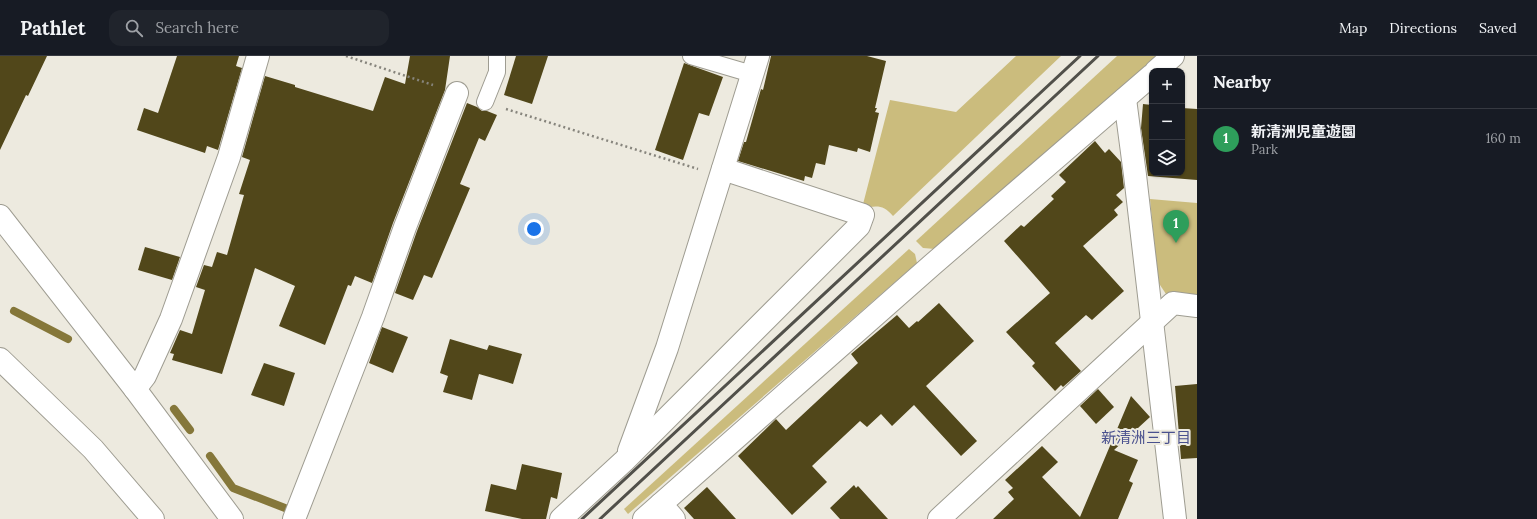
<!DOCTYPE html>
<meta charset="utf-8">
<style>
:root{--surface:#171b24;--page:#20242c;--text:#f1f3f6;--muted:#9ea1a6;--line:#363941;--accent:#a6a7de}
body{margin:0;font-family:Lora,"Noto Sans JP",serif;background:var(--page);color:var(--text)}
.controls{position:absolute;right:12px;top:12px;display:grid;overflow:hidden;border-radius:8px;box-shadow:0 1px 3px #0004}
.controls button{width:36px;height:36px;display:grid;place-items:center;padding:0;border:0;border-bottom:1px solid var(--line);background:var(--surface);color:var(--text);font:20px sans-serif}
.you{position:absolute;left:534px;top:173px;width:14px;height:14px;margin:-10px;border:3px solid #fff;border-radius:50%;background:#1a73e8;box-shadow:0 0 0 6px #1a73e833}
.badge{display:grid;place-items:center;width:26px;height:26px;border-radius:50%;background:var(--accent);color:#fff;font-size:13px;font-weight:700}
.pin{position:absolute;translate:-50% -33px;filter:drop-shadow(0 1px 2px #0008)}
.pin::after{content:'';position:absolute;top:21px;width:14px;height:12px;background:inherit;clip-path:polygon(0 0,100% 0,50% 100%)}
.list{margin:0;padding:0;list-style:none}
h2{display:flex;justify-content:space-between;align-items:center;height:52px;margin:0;padding:0 16px;font-size:17px}
h2 small{font-size:13px;font-weight:400;color:var(--muted)}
.list li{display:grid;grid-template-columns:26px 1fr auto;gap:12px;align-items:center;box-sizing:border-box;height:60px;padding:0 16px;border-top:1px solid var(--line)}
.list b{display:block;font-size:15px;white-space:nowrap}
.list p{margin:0;font-size:13px;white-space:nowrap;color:var(--muted)}
.list em{font-size:13px;font-style:normal;color:var(--muted)}
.icon{flex:none;width:22px;height:22px;fill:none;stroke:currentColor;stroke-width:2;stroke-linecap:round;stroke-linejoin:round}
.map{position:relative;flex:none;width:1197px;height:463px;overflow:hidden}
header{display:flex;align-items:center;gap:24px;box-sizing:border-box;height:56px;padding:0 20px;background:var(--surface);border-bottom:1px solid var(--line)}
header strong{font-size:19px}
nav{display:flex;gap:22px;margin-inline-start:auto;font-size:14px}
.search{width:280px;height:36px;background:var(--page);display:flex;align-items:center;gap:10px;box-sizing:border-box;padding:0 14px;border-radius:12px;color:var(--muted);font-size:15px}
main{display:flex}
aside{flex:1;background:var(--surface)}
.map>svg:first-child{display:block}
.green{fill:#cbbc7d}
.lines{fill:none;stroke-linecap:round;stroke-linejoin:round}
.stream{stroke:#85773a;stroke-width:8}
.building{fill:#51471a}
.lane-casing{stroke:#9e9c91;stroke-width:18}
.street-casing{stroke:#9e9c91;stroke-width:24}
.secondary-casing{stroke:#9e9c91;stroke-width:24}
.path{stroke:#87857d;stroke-width:2.5;stroke-dasharray:2 3;stroke-linecap:butt}
.lane{stroke:#fff;stroke-width:16}
.street{stroke:#fff;stroke-width:22}
.secondary{stroke:#fff;stroke-width:22}
.rail{stroke:#51504a;stroke-width:3}
.labels{text-anchor:middle;stroke-width:4;stroke-linejoin:round;paint-order:stroke}
.neighbourhood-label{font-size:15px;fill:#4a518e;stroke:#edeadf}
</style>
<header>
<strong>Pathlet</strong>
<div class="search"><svg class="icon" aria-label="search" viewBox="0 0 24 24"><circle cx="10" cy="10" r="6"/><path d="M15 15l6 6"/></svg>Search here</div>
<nav><a>Map</a><a>Directions</a><a>Saved</a></nav>
</header>
<main>
<div class="map">
<svg width="1197" height="463" viewBox="0 0 1197 463">
<rect width="100%" height="100%" fill="#edeadf"/>
<g class="green">
<path d="M1016,0H1061L893,160C883,148 877,150 862,152L890,44L956,56Z"/>
<path d="M1117,0H1159L935,193L923,192L916,185Z"/>
<path d="M1150,143L1197,147V242L1166,238L1158,226Z"/>
<path d="M909,193L915,198L917,207L628,458L624,453Z"/>
</g>
<g class="lines">
<g class="stream">
<path d="M14,255L68,283"/>
<path d="M174,353L190,374"/>
<path d="M210,400L233,432L285,452"/>
</g>
</g>
<g class="building">
<path d="M0,0H47L28,40L26,39L0,94Z"/>
<path d="M177,0H239L236,10L242,12L218,94L207,90L205,97L137,74L144,52L158,57Z"/>
<path d="M410,0H450L445,34L393,167L372,227L355,220L351,230L348,229L325,289L279,270L295,230L255,212L222,318L172,304L174,298L170,297L180,274L192,278L205,234L196,231L204,209L212,211L217,196L227,199L244,139L239,138L250,104L242,101L265,20L295,29V31L373,55L385,21L405,28Z"/>
<path d="M516,0H548L532,48L504,39Z"/>
<path d="M771,0H867L886,5L875,52H877L875,56L879,57L870,96L858,92L857,96L829,89L825,109L816,107L812,122L805,120L804,125L738,105L744,86H746L761,33L763,34Z"/>
<path d="M684,7L723,21L709,60L699,57L683,104L655,94Z"/>
<path d="M467,47L477,51L482,55H487L497,59L485,85L479,82L460,128L470,132L432,222L424,219L413,244L395,237L417,175Z"/>
<path d="M1143,48L1152,49V117H1182V52L1197,53V124L1148,120L1141,72Z"/>
<path d="M1095,85L1105,97L1109,93L1121,106L1124,132L1116,139L1123,146L1114,154L1118,159L1083,190L1124,235L1092,264L1086,259L1055,287L1081,315L1063,331L1061,329L1055,335L1032,310L1035,307L1006,276L1050,237L1004,185L1021,169L1024,171L1054,143L1051,140L1066,126L1059,119Z"/>
<path d="M145,191L180,201L172,224L138,214Z"/>
<path d="M939,247L974,285L926,330L977,385L961,400L914,349L892,370L881,358L867,371L860,365L812,410L827,426L792,459L738,400L776,363L786,374L858,307L851,298L897,259L909,272L917,265L918,266Z"/>
<path d="M382,271L408,281L393,317L369,307Z"/>
<path d="M450,283L487,294L489,289L522,298L513,328L479,318L472,344L443,336L448,320L440,317Z"/>
<path d="M264,307L295,317L284,350L251,339Z"/>
<path d="M1197,328V402L1181,403L1175,330Z"/>
<path d="M1098,333L1114,351L1096,368L1080,350Z"/>
<path d="M1131,340L1150,361L1114,394L1138,404L1129,425L1133,427L1118,463H993L1014,443L1008,436L1013,432L1005,424L1042,390L1058,406L1042,421L1080,461Z"/>
<path d="M522,408L562,417L557,443L551,441L546,463H522L485,455L491,428L516,434Z"/>
<path d="M854,429L856,432L858,430L888,463H840L830,452Z"/>
<path d="M707,431L736,463H694L684,452Z"/>
</g>
<g class="lines">
<defs>
<g id="lane">
<path d="M691,0L752,18"/>
<path d="M485,46L497,16V0"/>
</g>
<g id="street">
<path d="M1156,15L1173,0"/>
<path d="M1125,43L1135,119L1175,463"/>
<path d="M0,160L135,333L232,463"/>
<path d="M135,333L145,320L171,263L229,101L258,0"/>
<path d="M629,395L667,292L758,0"/>
<path d="M661,448L674,463"/>
<path d="M294,463L373,261L405,171L457,37"/>
<path d="M561,463L624,405L859,170L863,159L723,113"/>
<path d="M644,463L932,209L1152,19"/>
<path d="M939,463L1173,247L1197,250"/>
</g>
<path id="secondary" d="M0,303L93,393L153,463"/>
</defs>
<use href="#lane" class="lane-casing"/>
<use href="#street" class="street-casing"/>
<use href="#secondary" class="secondary-casing"/>
<g class="path">
<path d="M346,0L433,29"/>
<path d="M506,53L698,113"/>
</g>
<use href="#lane" class="lane"/>
<use href="#street" class="street"/>
<use href="#secondary" class="secondary"/>
<g class="rail">
<path d="M582,463L1080,0"/>
<path d="M600,463L1098,0"/>
</g>
</g>
<g class="labels">
<g class="neighbourhood-label">
<text x="1146" y="387">新清洲三丁目</text>
</g>
</g>
</svg>
<div class="controls">
<button>+</button>
<button>−</button>
<button><svg class="icon" aria-label="layers" viewBox="0 0 24 24"><path d="M12 4l9 5-9 5-9-5zM3 14l9 5 9-5"/></svg></button>
</div>
<div class="you"></div>
<div class="pin badge" style="left:1176px;top:187px;background:#2e9e5b">1</div>
</div>
<aside>
<h2>Nearby<small></small></h2>
<ul class="list">
<li><span class="badge" style="background:#2e9e5b">1</span><div><b>新清洲児童遊園</b><p>Park</p></div><em>160 m</em></li>
</ul>
</aside>
</main>
